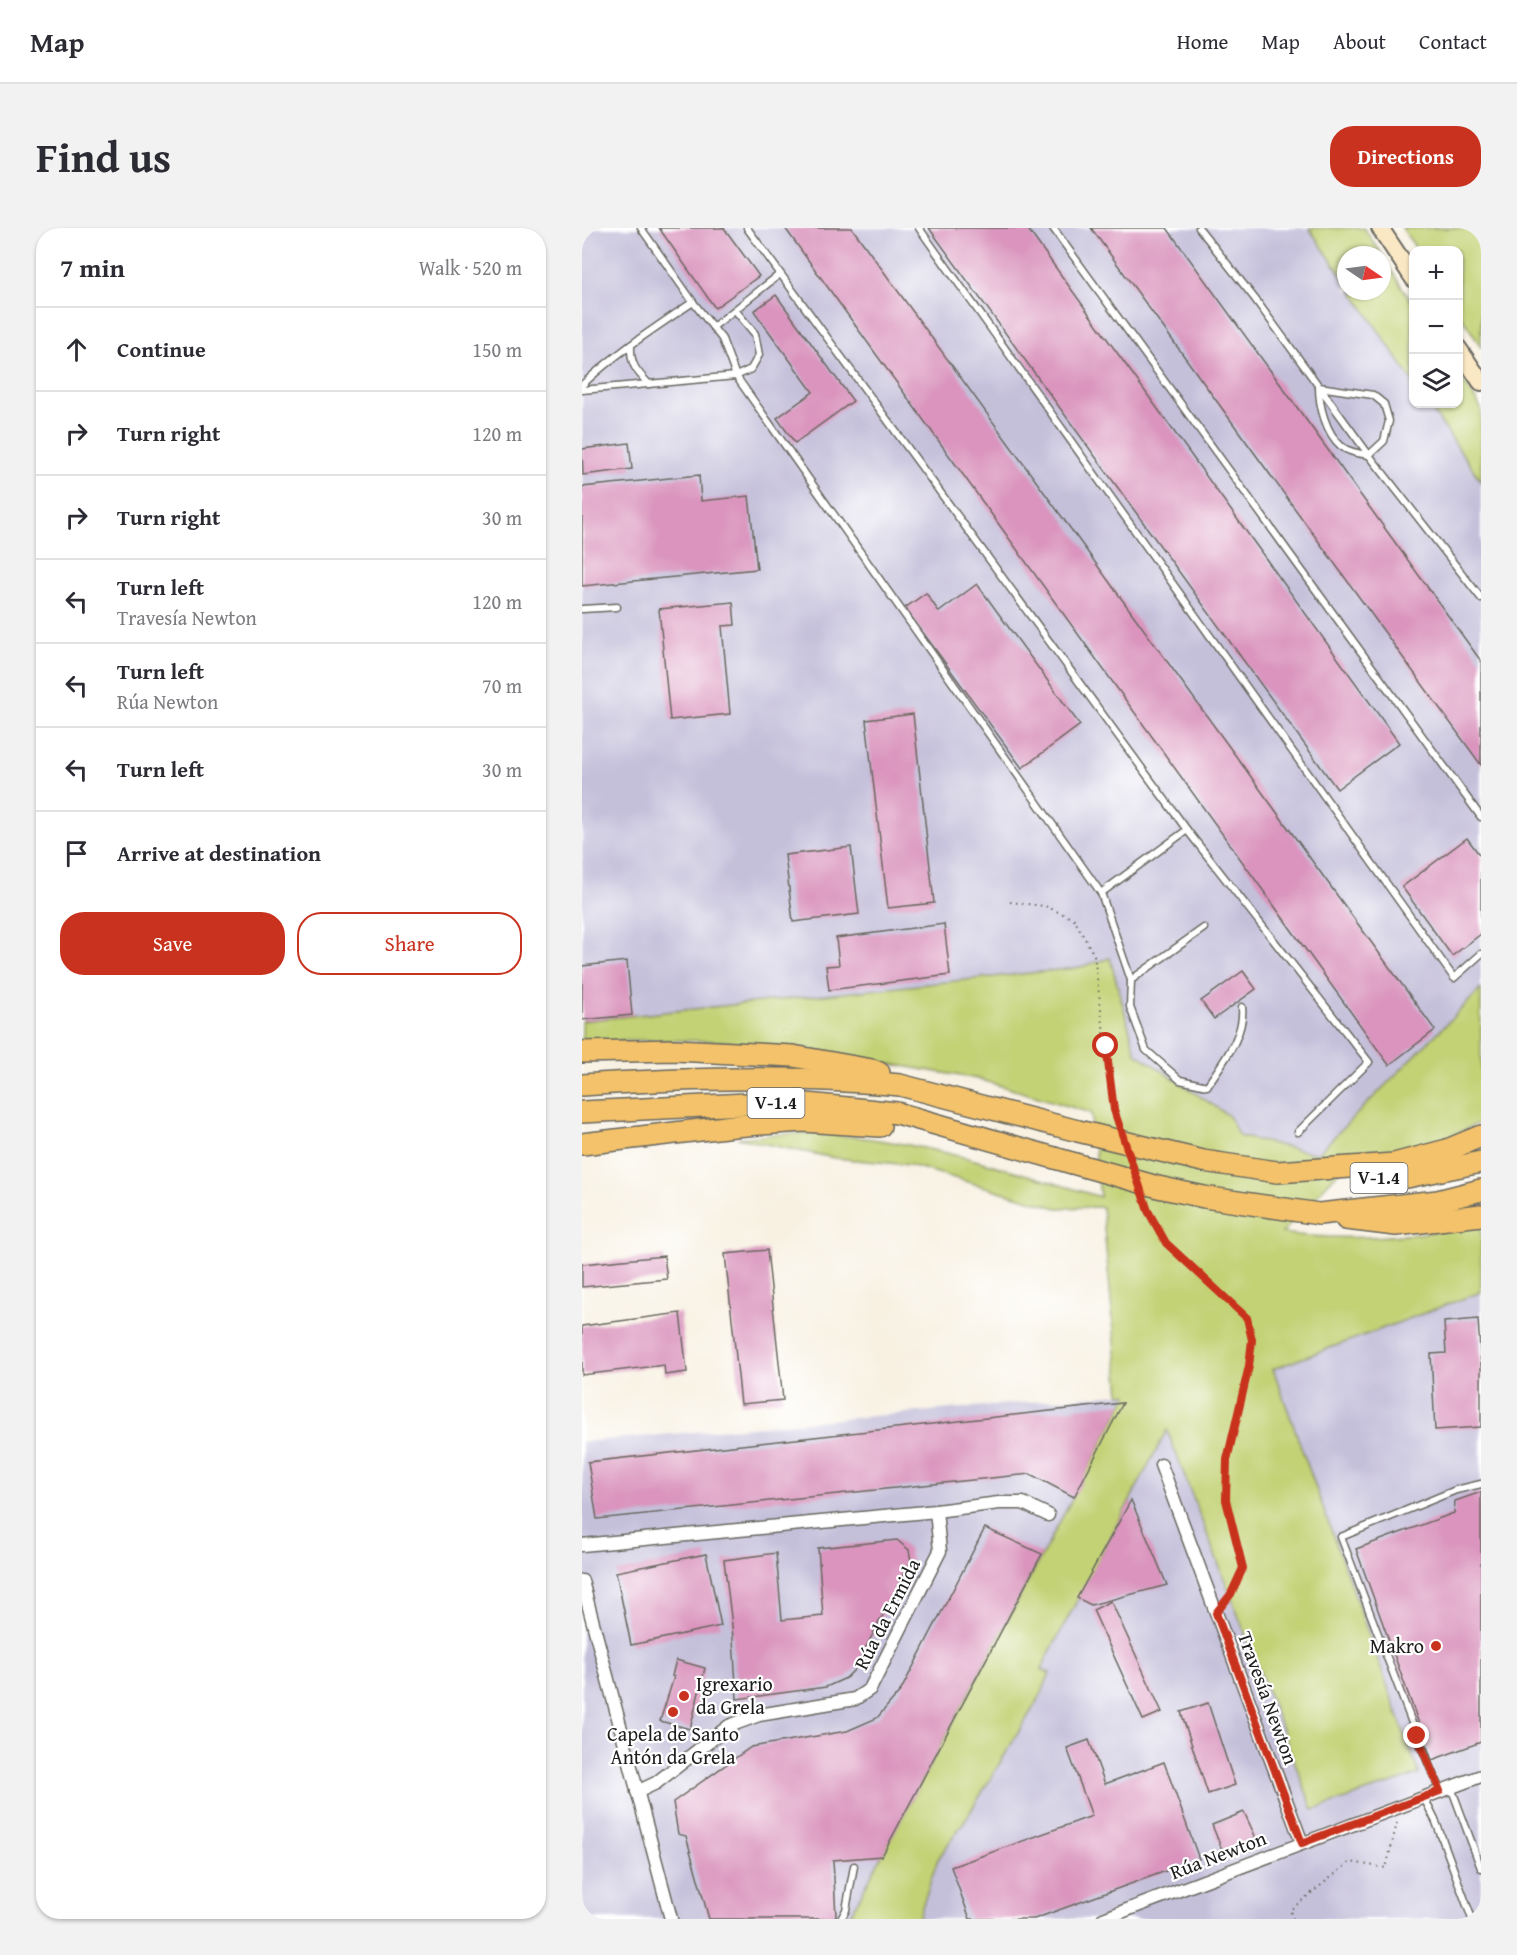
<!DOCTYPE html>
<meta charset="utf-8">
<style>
:root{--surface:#fff;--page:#f2f2f3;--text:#2b2b33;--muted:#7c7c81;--line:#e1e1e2;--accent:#c8321e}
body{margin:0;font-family:"Gentium Book Plus",serif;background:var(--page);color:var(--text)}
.controls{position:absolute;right:18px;top:18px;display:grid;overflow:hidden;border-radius:12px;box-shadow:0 2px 4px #0004}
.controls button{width:54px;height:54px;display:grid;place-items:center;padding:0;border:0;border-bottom:2px solid var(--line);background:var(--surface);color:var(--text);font:30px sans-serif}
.compass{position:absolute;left:755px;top:18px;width:54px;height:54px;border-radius:50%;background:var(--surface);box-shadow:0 2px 4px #0004;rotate:103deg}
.stop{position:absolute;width:18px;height:18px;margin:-14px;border:4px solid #c8321e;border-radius:50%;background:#fff}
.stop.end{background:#c8321e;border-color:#fff;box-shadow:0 2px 6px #0008}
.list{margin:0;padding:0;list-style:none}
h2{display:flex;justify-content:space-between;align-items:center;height:78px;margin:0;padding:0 24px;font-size:26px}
h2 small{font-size:20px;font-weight:400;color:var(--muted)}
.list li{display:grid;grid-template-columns:39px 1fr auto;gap:18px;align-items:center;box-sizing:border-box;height:84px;padding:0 24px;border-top:2px solid var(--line)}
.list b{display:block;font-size:22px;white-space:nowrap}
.list p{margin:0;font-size:20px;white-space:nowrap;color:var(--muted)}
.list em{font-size:20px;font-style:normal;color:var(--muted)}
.actions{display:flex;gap:12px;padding:18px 24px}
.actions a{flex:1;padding:14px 0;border:2px solid var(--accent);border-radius:24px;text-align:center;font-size:21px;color:var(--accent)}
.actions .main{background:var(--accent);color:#fff}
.icon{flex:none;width:33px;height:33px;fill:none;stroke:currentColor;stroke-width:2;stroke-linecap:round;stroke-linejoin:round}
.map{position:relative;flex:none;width:899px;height:1691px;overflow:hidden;border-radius:24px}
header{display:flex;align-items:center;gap:36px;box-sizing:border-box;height:84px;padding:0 30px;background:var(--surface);border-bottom:2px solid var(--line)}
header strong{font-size:28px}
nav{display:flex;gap:33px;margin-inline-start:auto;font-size:21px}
.intro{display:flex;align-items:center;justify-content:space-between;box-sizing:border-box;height:144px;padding:0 36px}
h1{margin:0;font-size:42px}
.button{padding:15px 27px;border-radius:24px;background:var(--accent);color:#fff;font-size:21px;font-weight:700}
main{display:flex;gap:36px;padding:0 36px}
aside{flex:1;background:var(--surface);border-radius:24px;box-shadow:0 2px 4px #0004}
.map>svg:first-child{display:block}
.industrial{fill:#c5c0da}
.green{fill:#c2d274;stroke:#6f7748;stroke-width:1.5}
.building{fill:#da94bd}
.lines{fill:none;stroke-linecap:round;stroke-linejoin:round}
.lane-casing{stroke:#696761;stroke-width:9}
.street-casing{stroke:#696761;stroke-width:15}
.secondary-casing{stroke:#696761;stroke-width:20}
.highway-casing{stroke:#696761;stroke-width:24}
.path{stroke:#696761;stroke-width:2;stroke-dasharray:1.5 4.5;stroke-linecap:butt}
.lane{stroke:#fff;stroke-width:6}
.street{stroke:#fff;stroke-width:12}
.secondary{stroke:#fae7c3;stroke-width:16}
.highway{stroke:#f3c26a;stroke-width:21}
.highway-bridge-casing{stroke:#696761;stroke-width:24;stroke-linecap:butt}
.highway-bridge{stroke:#f3c26a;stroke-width:21}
.route{stroke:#c8321e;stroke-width:8}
.poi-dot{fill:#c8321e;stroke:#fff;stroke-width:2}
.labels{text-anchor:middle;stroke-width:4.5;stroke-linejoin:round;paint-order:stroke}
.shield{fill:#fff;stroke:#606060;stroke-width:1.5}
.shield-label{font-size:18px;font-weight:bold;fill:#1c1c1c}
.street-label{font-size:20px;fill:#1c1c1c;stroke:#fff}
.poi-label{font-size:20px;fill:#1c1c1c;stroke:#fff;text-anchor:end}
</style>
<header>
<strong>Map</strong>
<nav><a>Home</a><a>Map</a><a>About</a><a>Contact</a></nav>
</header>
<div class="intro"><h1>Find us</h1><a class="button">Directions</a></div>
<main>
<aside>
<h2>7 min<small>Walk · 520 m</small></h2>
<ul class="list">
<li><svg class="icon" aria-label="ahead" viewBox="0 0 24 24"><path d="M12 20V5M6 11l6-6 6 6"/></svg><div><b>Continue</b></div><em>150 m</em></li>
<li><svg class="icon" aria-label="right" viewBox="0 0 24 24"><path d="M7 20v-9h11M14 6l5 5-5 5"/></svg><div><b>Turn right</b></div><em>120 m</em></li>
<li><svg class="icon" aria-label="right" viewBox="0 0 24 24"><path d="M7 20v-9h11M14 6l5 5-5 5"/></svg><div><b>Turn right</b></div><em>30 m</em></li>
<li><svg class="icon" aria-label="left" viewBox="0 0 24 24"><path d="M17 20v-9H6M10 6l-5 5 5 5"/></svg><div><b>Turn left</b><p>Travesía Newton</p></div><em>120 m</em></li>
<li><svg class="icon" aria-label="left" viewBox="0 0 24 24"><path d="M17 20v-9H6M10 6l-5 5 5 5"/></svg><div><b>Turn left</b><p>Rúa Newton</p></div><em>70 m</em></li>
<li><svg class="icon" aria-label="left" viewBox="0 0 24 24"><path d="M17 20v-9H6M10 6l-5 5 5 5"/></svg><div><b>Turn left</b></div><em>30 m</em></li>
<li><svg class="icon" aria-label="arrive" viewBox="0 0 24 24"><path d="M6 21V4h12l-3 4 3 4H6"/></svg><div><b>Arrive at destination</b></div></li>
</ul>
<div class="actions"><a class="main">Save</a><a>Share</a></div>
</aside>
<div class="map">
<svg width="899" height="1691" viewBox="0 0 899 1691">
<rect width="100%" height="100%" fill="#fff"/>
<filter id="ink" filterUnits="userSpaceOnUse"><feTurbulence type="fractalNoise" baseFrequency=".0167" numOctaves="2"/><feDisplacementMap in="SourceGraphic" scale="12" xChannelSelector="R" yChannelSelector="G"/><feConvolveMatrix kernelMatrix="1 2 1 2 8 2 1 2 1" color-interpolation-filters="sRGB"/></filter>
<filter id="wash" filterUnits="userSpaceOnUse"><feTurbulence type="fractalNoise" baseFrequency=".008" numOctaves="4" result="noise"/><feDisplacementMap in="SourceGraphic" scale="24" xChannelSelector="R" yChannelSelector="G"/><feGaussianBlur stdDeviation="1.35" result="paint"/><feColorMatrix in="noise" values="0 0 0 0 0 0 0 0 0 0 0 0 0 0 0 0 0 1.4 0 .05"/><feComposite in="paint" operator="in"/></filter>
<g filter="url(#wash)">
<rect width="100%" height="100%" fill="#f8f1e2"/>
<g class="industrial">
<path d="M0,0H727L764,54V63H770L831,154L832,176H846L899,253V761L735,926L657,908L647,888L554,825L528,730L495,740L0,793Z"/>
<path d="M899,1064V1691H0V1214L538,1166L690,1141Z"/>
</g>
<g class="green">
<path d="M727,0H782L800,27H764V54Z"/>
<path d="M820,0H899V119L877,85L876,22H835Z"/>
<path d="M800,28L831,76V154L770,63H800Z"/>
<path d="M877,145L899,180V253L846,176H876Z"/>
<path d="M528,730L554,825L647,888L657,908L735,926L899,761V894L860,912L833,920L772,927L700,1005C762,1014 837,1008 899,997V1064L691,1141L837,1546L731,1582L585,1202L459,1441L468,1445L459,1467L387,1586L356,1631L336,1691H266L546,1166H538L520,979L475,980L328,937L252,930L155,910C184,907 213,904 242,906C337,912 428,941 518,969L509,885L396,851L221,821L137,813L62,812L0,815V793L495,740Z"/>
</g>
<g id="blocks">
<g class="building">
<path d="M77,0H142L177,48L133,80Z"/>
<path d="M203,0H270L853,802L807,837Z"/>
<path d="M347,0H445L817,515L755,561Z"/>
<path d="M509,0H585L899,433V537Z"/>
<path d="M194,67L271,173L213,215L195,190L231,164L172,83Z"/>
<path d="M47,215L50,241L1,247L0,221Z"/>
<path d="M117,247L119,273L167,268L175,341L0,358V259Z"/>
<path d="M395,356L498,497L440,540L323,380L344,365L357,384Z"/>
<path d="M151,374L153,397L140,398L148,486L88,492L77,381Z"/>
<path d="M331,486L352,675L306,680L284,492Z"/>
<path d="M885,610L899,629V706L870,728L820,659Z"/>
<path d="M269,619L277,686L211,694L203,627Z"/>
<path d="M362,696L368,747L247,762L244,738L257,737L254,710Z"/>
<path d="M45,733L50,787L0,792V738Z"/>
<path d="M661,743L674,761L632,791L619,773Z"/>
<path d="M185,1022L201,1172L159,1176L143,1026Z"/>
<path d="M82,1028L85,1051L0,1059V1036Z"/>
<path d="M98,1085L105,1144L83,1147L82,1137L0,1147V1098Z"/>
<path d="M896,1091L899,1137V1199L853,1202L849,1126L864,1125L862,1094Z"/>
<path d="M541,1175L492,1269L448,1246L15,1291L6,1234Z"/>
<path d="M899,1264V1514L850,1532L774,1321L872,1285L873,1273Z"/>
<path d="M549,1272L585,1357L509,1377L495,1370Z"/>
<path d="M403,1300L460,1326L300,1628L251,1632L254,1688L252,1691H127L104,1608L96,1606L91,1574L169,1519L265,1503L295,1490L319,1462Z"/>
<path d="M315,1312L327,1322L329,1333L272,1442L264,1450L244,1459L155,1471L150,1397L142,1332L194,1325L200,1392L241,1388L236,1320Z"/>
<path d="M124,1326L139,1398L49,1417L34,1344Z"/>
<path d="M529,1373L580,1484L561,1492L511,1382Z"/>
<path d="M94,1432L123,1440L108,1501L78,1493L92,1449L90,1448Z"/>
<path d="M626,1475L653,1557L626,1566L599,1484Z"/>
<path d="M507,1512L523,1556L582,1534L617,1631L452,1691H388L369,1639L510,1588L485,1520Z"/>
<path d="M662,1584L674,1610L641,1624L630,1597Z"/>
</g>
</g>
</g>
<g filter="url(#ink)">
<use href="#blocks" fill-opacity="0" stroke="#696761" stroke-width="1.5"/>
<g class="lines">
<defs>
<g id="lane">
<path d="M59,0L111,74L140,111L154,148L519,665L549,752L548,779L564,822L598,852L625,858C640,835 663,808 660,779"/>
<path d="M165,0L605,602L787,834L716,904"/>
<path d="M337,0L872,750L899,726"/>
<path d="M471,0L899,589"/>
<path d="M617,0L673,71L787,227L899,370"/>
<path d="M131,99L198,46"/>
<path d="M49,117C48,136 54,143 67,156"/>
<path d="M0,157C34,125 73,100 111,74"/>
<path d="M737,159L791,167L802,176L807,193L802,213L787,227C778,226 766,224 759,218C744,205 737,178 737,159Z"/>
<path d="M0,162L154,148L169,141L177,127L173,106L153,82"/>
<path d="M0,381L35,379"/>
<path d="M519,665L605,602"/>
<path d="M549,752L622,700"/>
<path d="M869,1559L899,1640"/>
<path d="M858,1563L835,1508L759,1309L874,1262L899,1256"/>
<path d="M842,1570L854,1594L890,1691"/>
<path d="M259,1691L264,1682L272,1638"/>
</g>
<g id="street">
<path d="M579,1237L720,1615"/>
<path d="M354,1283L417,1275H441L466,1287"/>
<path d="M0,1317L354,1283L358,1323L288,1461L273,1471L177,1487L147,1498L74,1555L55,1564"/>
<path d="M0,1353L89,1691"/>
<path d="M521,1691L899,1548"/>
</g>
<g id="secondary">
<path d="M798,0L832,51"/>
<path d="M876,120L899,154"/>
</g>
<g id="highway">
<path d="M0,824L93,822L211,828L290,842L297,845"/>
<path d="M0,857C106,850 213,847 318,857L496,903"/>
<path d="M0,884L205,874L315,885L490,935"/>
<path d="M0,916L152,898L221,893L298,898"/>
<path d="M695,944L812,936L865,922L899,908"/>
<path d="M793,950L825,949L899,934"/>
<path d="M737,986L856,973L899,962"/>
<path d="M764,991L814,997L899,987"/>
</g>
</defs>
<use href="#lane" class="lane-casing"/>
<use href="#street" class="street-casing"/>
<use href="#secondary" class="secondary-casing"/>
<use href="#highway" class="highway-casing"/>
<g class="path">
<path d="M428,674L463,678L492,691L512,727L532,882L536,895"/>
<path d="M563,974L584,1015L665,1090L670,1112L667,1138L645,1232L644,1272L661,1340L649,1366L643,1373"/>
<path d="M711,1691L708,1682L768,1634L804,1640L815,1595"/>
</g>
<use href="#lane" class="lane"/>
<use href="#street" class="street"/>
<use href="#secondary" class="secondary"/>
<use href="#highway" class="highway"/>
<defs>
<g id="highway-bridge">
<path d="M496,903L621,933L695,944"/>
<path d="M490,935L576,959L622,969L737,986"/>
</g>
</defs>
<use href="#highway-bridge" class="highway-bridge-casing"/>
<use href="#highway-bridge" class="highway-bridge"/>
</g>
</g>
<g class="lines" filter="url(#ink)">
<path class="route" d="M524,818L532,882L566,983L584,1015L665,1090L670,1112L667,1138L645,1232L644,1272L661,1340L649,1366L634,1385L720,1615L858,1563L835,1508"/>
</g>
<g class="poi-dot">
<circle cx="854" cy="1418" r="6"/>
<circle cx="102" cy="1468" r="6"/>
<circle cx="91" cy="1484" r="6"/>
</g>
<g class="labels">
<g class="shield">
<rect x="165.5" y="860" width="57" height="30" rx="4.5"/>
<rect x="768.5" y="935" width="57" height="30" rx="4.5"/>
</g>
<g class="shield-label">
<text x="194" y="881">V-1.4</text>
<text x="797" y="956">V-1.4</text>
</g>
<g class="street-label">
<text transform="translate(305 1386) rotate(-63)" y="7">Rúa da Ermida</text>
<text transform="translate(686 1470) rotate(70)" y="7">Travesía Newton</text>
<text transform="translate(636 1627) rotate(-21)" y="7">Rúa Newton</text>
</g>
<g class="poi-label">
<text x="842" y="1425">Makro</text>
<text x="114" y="1463" text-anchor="start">Igrexario<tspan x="114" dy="23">da Grela</tspan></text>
<text x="91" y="1513" text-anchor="middle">Capela de Santo<tspan x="91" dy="23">Antón da Grela</tspan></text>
</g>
</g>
</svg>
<div class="controls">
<button>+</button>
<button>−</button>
<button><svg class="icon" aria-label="layers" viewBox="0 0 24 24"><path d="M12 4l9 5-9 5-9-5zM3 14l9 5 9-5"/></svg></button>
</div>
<svg class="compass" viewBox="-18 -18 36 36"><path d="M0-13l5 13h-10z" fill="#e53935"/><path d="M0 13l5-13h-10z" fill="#7c7c81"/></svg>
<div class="stop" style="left:524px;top:818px"></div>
<div class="stop end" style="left:835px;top:1508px"></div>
</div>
</main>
